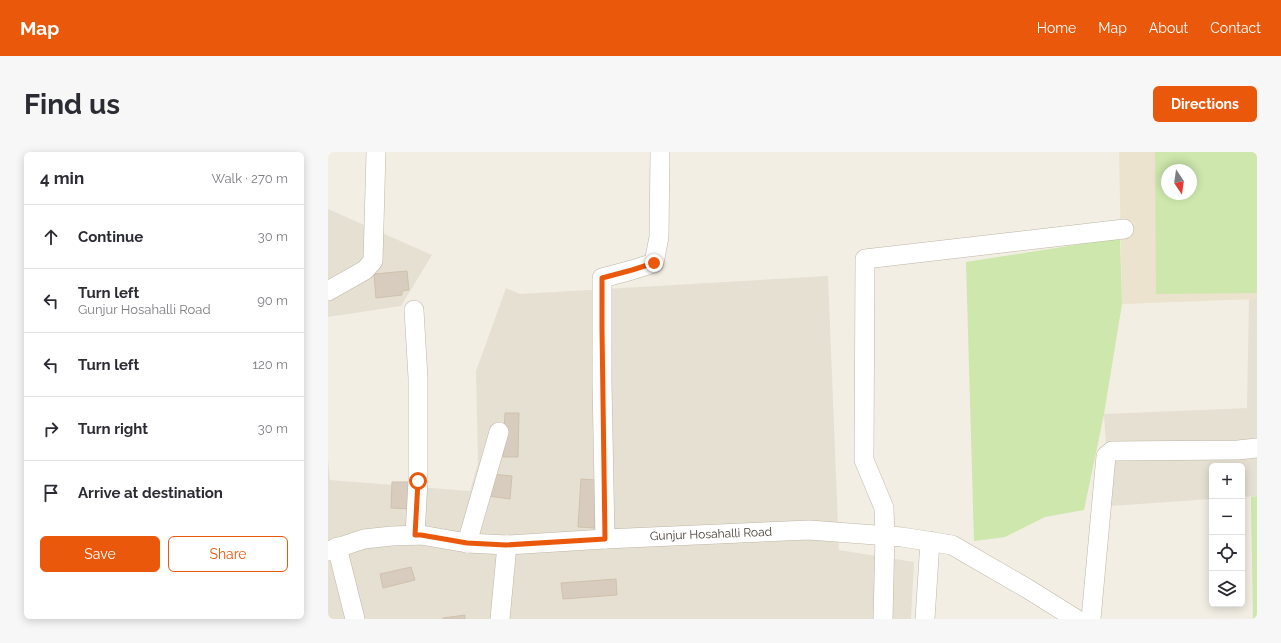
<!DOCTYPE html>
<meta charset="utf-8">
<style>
:root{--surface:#fff;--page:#f7f7f7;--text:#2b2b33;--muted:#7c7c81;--line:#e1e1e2;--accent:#ea580c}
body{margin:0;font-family:Raleway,sans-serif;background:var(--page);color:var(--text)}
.controls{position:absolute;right:12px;bottom:12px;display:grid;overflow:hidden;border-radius:6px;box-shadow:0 2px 10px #0003}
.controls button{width:36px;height:36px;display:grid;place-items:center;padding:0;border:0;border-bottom:1px solid var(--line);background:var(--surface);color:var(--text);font:20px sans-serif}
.compass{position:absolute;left:833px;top:12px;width:36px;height:36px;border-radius:50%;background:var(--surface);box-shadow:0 2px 10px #0003;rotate:167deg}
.stop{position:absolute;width:12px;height:12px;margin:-9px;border:3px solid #ea580c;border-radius:50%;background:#fff}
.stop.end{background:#ea580c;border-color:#fff;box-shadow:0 1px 4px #0008}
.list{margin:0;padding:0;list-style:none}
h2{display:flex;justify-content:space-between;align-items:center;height:52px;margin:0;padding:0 16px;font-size:17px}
h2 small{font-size:13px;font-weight:400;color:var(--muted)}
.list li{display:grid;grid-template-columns:26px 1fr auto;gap:12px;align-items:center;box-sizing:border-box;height:64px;padding:0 16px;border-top:1px solid var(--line)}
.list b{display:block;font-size:15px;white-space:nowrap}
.list p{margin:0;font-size:13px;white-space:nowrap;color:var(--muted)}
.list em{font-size:13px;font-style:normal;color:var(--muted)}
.actions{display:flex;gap:8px;padding:12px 16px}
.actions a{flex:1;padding:9px 0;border:1px solid var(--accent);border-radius:6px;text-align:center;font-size:14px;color:var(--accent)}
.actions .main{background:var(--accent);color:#fff}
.icon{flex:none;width:22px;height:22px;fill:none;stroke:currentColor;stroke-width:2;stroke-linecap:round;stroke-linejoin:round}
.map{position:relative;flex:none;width:929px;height:467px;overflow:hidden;border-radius:6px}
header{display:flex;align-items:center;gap:24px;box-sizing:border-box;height:56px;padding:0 20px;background:var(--accent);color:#fff}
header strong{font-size:19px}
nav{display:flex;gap:22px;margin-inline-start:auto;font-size:14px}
.intro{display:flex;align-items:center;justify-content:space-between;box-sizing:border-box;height:96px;padding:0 24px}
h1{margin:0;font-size:28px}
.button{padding:10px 18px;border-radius:6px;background:var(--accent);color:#fff;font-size:14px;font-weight:700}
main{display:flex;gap:24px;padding:0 24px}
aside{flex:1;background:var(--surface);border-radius:6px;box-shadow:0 2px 10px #0003}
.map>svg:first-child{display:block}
.residential{fill:#e6e0d2}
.education{fill:#ece3ce;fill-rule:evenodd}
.green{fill:#cde7ac;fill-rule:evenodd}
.building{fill:#d7ccbd;stroke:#cfc1ad}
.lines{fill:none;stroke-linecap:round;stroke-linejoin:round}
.minor-casing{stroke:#beb6a7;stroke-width:20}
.minor{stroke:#fff;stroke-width:19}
.route{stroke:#ea580c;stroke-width:5}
.labels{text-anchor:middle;stroke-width:3;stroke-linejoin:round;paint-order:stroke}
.street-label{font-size:12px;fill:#453e34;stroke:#fff}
</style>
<header>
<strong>Map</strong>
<nav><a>Home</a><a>Map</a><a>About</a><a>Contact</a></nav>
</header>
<div class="intro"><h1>Find us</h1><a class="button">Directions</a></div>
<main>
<aside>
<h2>4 min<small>Walk · 270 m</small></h2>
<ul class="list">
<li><svg class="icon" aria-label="ahead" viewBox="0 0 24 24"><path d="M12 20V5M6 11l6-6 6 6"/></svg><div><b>Continue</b></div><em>30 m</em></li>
<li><svg class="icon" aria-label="left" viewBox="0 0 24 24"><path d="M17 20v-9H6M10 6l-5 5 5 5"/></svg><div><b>Turn left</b><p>Gunjur Hosahalli Road</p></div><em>90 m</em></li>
<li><svg class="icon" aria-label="left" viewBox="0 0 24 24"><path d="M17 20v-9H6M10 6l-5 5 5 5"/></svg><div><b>Turn left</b></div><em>120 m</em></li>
<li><svg class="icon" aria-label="right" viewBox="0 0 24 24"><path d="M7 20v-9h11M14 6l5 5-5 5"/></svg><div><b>Turn right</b></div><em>30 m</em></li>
<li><svg class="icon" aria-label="arrive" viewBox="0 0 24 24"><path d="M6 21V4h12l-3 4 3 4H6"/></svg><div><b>Arrive at destination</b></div></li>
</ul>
<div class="actions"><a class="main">Save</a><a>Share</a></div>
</aside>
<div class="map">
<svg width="929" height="467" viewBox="0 0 929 467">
<rect width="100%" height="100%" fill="#f2eee4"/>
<g class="residential">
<path d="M0,57L104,103L73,154L0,165Z"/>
<path d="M500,124L511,398L586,410L583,467H0V307L2,328L142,339L150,311L148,219L178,136L192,142Z"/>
<path d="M921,147H929V344L914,345V314H884V347L782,354L776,262L919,256Z"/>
</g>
<path class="education" d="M791,0H929V147L794,152ZM839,18H863V42H839Z"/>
<g class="green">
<path d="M827,0H929V141L828,142ZM839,18H863V42H839Z"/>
<path d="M792,86L794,152L776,262L756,358L717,365L677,385L646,389L638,110Z"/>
<path d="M929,344V467H925L923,345Z"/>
</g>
<g class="building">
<path d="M79,119L81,138L74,139V143L48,146L46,122Z"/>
<path d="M177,261H191L190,305H175Z"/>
<path d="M163,322L184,324L182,347L161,344Z"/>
<path d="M253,327L269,328L267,376L250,375Z"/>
<path d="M64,330H84V357L63,356Z"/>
<path d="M83,415L87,428L55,436L52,422Z"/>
<path d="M288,427L289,443L235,447L233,431Z"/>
<path d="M137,463V467H115V466Z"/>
</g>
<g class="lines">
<defs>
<g id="minor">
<path d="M0,139L37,118L45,109L48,0"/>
<path d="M86,158L90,226V329L87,383"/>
<path d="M277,387L274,231V126L304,118L326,111L331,85L332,0"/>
<path d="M139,391L171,280"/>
<path d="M9,395L27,467"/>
<path d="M0,399L36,387L64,384L93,383L139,391L179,393L277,387L481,378L574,385L624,393L700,437L748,467"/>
<path d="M172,467L179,393"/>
<path d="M555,467L557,383L556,356L536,308L537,107L796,77"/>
<path d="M597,467L602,389"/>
<path d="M763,467L778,304L784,299L910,298L929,296"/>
</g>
</defs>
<use href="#minor" class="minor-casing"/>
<use href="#minor" class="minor"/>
</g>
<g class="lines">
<path class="route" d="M90,329L87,383H93L139,391L178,393L277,387L274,177V126L304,118L326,111"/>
</g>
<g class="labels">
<g class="street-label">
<text transform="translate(383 382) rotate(-2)" y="4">Gunjur Hosahalli Road</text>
</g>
</g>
</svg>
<div class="controls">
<button>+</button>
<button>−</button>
<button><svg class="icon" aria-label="locate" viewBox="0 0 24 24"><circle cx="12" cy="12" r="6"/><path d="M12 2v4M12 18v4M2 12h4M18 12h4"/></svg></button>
<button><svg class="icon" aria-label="layers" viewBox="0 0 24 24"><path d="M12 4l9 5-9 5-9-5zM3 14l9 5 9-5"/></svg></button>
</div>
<svg class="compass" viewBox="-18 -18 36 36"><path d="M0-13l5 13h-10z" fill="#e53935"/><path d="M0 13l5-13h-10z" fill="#7c7c81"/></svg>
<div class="stop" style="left:90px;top:329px"></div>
<div class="stop end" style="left:326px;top:111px"></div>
</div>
</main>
